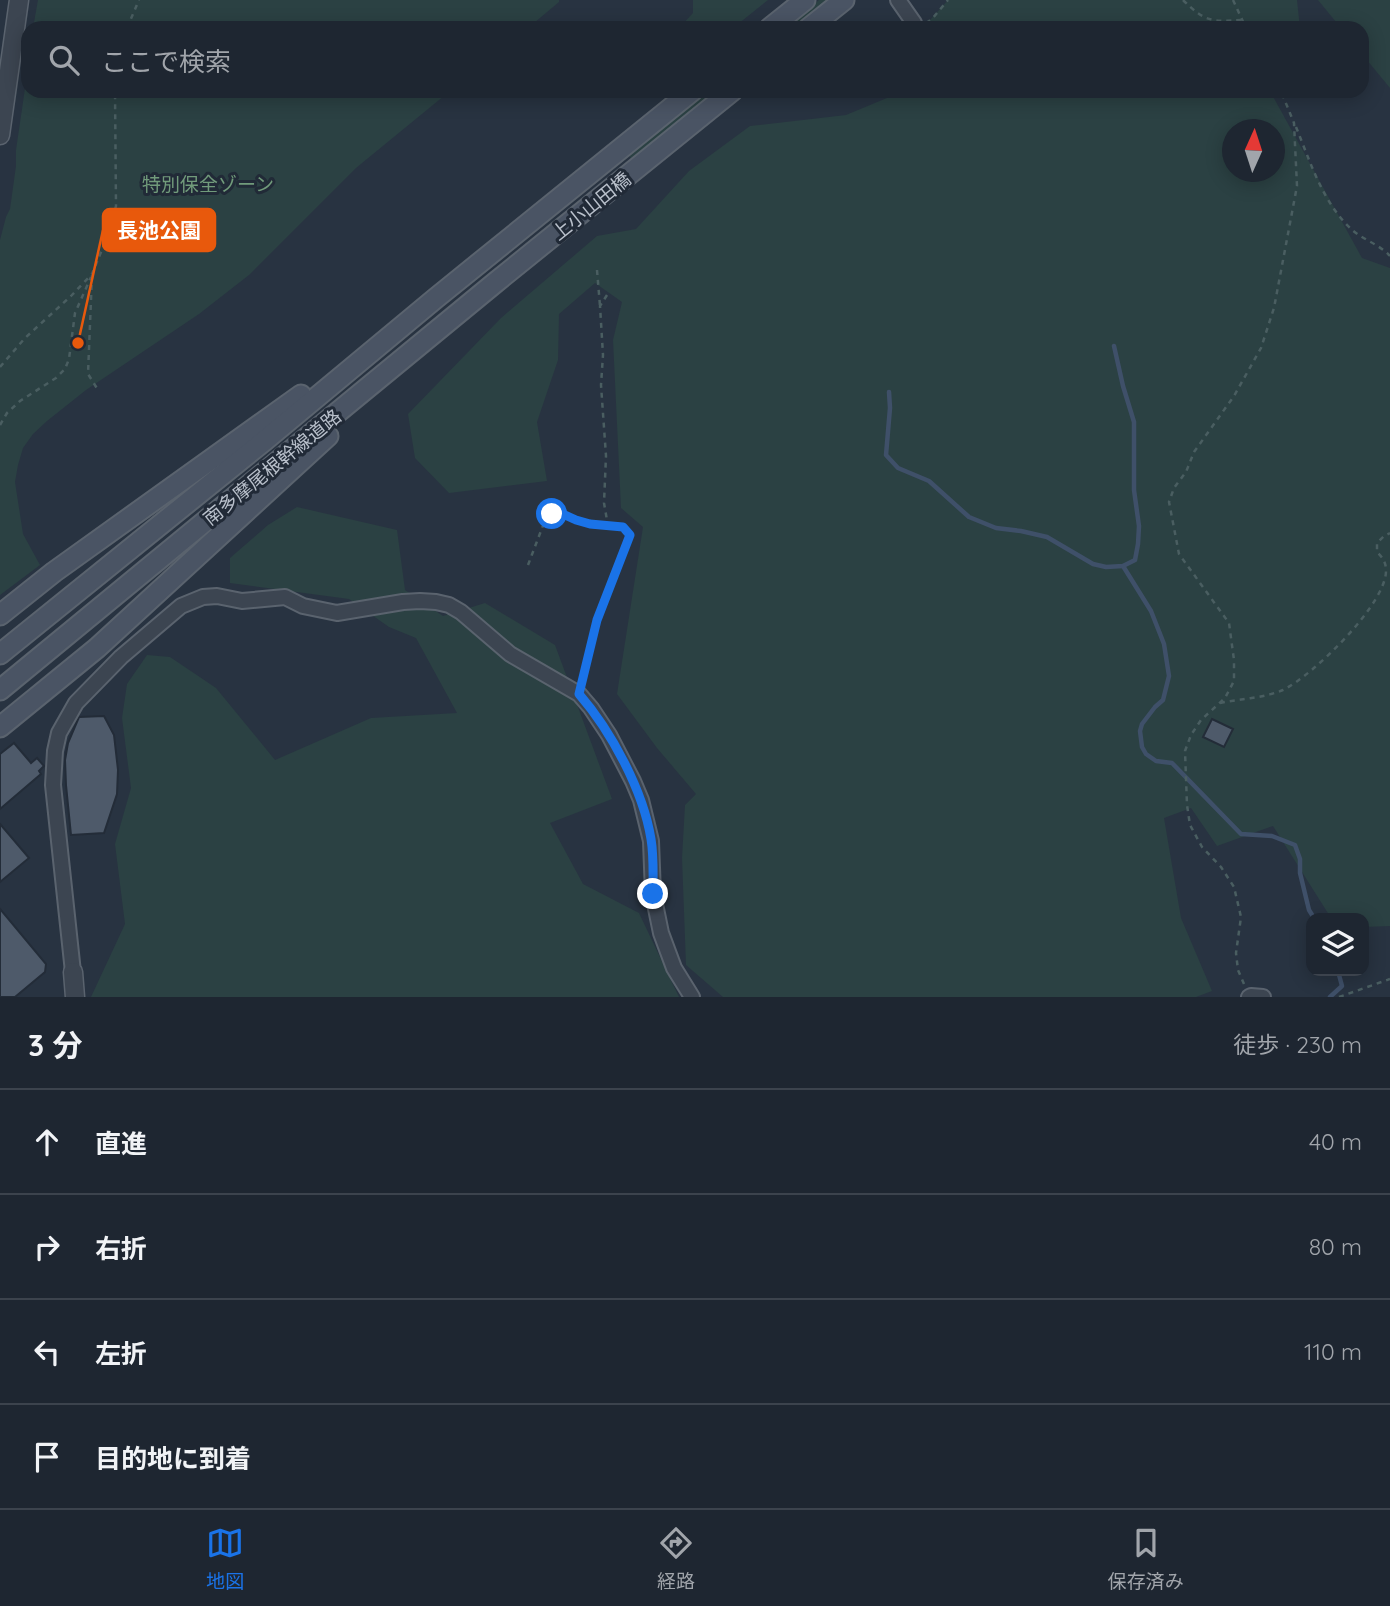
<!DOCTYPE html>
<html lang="ja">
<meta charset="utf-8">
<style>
:root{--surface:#1e2631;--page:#2b323d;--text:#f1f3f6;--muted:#a1a5ab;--line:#3c434d;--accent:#1a73e8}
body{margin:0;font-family:Quicksand,"Noto Sans JP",sans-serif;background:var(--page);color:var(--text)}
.controls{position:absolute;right:21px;bottom:21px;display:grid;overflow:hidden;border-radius:14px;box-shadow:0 4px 18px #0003}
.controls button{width:63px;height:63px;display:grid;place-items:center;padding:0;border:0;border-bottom:2px solid var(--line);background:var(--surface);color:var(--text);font:35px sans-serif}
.compass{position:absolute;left:1222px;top:119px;width:63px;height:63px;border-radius:50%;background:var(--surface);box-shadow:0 4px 18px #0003;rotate:3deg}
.stop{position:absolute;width:21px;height:21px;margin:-16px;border:5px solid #1a73e8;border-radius:50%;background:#fff}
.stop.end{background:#1a73e8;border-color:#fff;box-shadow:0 2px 7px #0008}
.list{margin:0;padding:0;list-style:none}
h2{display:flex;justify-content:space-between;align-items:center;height:91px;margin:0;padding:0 28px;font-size:30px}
h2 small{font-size:23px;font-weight:400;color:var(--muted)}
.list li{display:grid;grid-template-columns:46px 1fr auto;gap:21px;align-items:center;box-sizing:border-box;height:105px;padding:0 28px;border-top:2px solid var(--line)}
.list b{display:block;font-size:26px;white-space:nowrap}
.list em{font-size:23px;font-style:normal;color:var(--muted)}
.icon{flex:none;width:38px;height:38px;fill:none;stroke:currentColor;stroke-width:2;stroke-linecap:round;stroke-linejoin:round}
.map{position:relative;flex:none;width:1390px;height:997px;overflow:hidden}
.search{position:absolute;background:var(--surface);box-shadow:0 4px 18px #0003;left:21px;right:21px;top:21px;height:77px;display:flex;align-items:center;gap:18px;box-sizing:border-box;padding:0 24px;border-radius:21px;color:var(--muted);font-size:26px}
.sheet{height:511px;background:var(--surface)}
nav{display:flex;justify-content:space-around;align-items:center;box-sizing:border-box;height:98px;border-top:2px solid var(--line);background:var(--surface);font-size:19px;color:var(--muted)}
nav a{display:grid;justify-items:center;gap:4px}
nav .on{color:var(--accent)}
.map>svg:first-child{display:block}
.green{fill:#2b4143;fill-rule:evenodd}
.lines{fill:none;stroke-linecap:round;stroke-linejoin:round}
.stream{stroke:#3f5069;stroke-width:4.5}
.building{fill:#4e5a6a;stroke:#232c38;stroke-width:2}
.minor-casing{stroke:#5a636e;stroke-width:18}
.tertiary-casing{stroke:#5a636e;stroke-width:21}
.secondary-casing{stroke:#5a636e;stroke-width:23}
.path{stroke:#4a5e61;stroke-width:2.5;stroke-dasharray:5 5;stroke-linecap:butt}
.minor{stroke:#3c4551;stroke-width:14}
.tertiary{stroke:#3c4551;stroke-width:18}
.secondary{stroke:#4a5464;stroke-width:19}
.route{stroke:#1a73e8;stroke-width:9}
.labels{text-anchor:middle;stroke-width:6;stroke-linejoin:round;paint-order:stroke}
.park-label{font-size:19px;fill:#719b7b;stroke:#212a37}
.street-label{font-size:19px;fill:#b9c0cb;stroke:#212a37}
.leader{fill:none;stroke:#e8590c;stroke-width:2.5}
.callout-dot{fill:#e8590c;stroke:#212a37;stroke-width:2.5}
.callout{fill:#e8590c;stroke:#e8590c;stroke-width:2.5}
.callout-label{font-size:21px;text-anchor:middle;font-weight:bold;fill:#fff}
</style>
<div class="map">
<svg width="1390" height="997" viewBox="0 0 1390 997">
<rect width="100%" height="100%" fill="#283341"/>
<g class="green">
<path d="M38,0H559V2L528,28H33Z"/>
<path d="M693,0H768L733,28H679L693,13Z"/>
<path d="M819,0H832L798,28H785Z"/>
<path d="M948,0H1297L1300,28H928L930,20Z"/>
<path d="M1318,0H1390V88L1362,54V28H1341Z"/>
<path d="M28,68V91H450L356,168L249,275L199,314L86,390L47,421L33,434L23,448L18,465L15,482L23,534L40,565L0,595V240L6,217L10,209L16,166V150Z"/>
<path d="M708,91H719L632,160L629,155Z"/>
<path d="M900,91H1270L1362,258L1390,268V926L1364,927V918H1331L1273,826L1217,846L1191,808L1164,818L1181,918L1212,991L1196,997H723L686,965L682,858L685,805L696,794L657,748L617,694L643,527L621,508L613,340L622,302L595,283L559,314L558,360L537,422L547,481L449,493L415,458L408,414L501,318L597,236L636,229L689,171L750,126L846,115L899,93ZM1232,130H1274V172H1232Z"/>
<path d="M297,507L397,530L405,590L443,616L485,603L555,645L612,799L550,823L583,884L639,913L679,997H91L125,924L115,844L131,788L122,718L127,684L147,655L170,657L216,688L275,760L371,718L457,713L416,638L389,627L349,599L230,583V558L268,525Z"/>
</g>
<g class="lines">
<g class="stream">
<path d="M889,392L890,408L886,455L898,468L929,481L969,517L996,528L1021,531L1047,537L1093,564L1106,567L1123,566L1135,560L1138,544L1139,526L1134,490V422L1123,386L1114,346"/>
<path d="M1123,566L1151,611L1164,644L1169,676L1163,700L1155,707L1142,724L1140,731L1142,747L1146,754L1156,761L1172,763L1241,834L1272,836L1295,845L1300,859V873L1309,910L1314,918"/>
<path d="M1330,997L1342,986L1338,971"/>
</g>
</g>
<g class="building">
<path d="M104,716L114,735L118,770L117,794L104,833L71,835L66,785L65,760L68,743L79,717Z"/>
<path d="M1212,719L1233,729L1224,747L1203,737Z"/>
<path d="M14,743L31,763L37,758L44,766L39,771L41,774L0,809V754Z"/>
<path d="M0,824L29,858L0,882Z"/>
<path d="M0,909L46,964L45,972L15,997H0Z"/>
</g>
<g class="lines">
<defs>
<g id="minor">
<path d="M898,0L914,23"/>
<path d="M73,972L53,785L55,751L59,733L76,703L121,657L181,606L203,597L217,596L242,601L285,597L303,606L337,613L403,602L420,601L436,602L449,605L461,612L510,654L579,694L591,708L609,735L633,781L641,800L651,841L653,894L661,933L674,968L692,997"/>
<path d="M1249,997L1251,996L1263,997"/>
</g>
<g id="tertiary">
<path d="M0,135L19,0"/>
<path d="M73,972L75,997"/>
</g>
<g id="secondary">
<path d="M770,28L805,0"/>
<path d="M809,28L844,0"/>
<path d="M0,615L54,572L301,395"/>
<path d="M0,654L264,441L436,298L692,91"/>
<path d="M0,690L496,282L732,91"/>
<path d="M0,727L97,648L328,436"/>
</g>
</defs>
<use href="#minor" class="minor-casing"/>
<use href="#tertiary" class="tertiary-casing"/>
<use href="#secondary" class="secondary-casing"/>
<g class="path">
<path d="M1183,0C1205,22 1212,22 1241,20"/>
<path d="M1233,0L1246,28"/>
<path d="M926,23L932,19L948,0"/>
<path d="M127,28L139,0"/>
<path d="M1296,127C1310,161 1322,201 1350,228C1361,239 1379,244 1390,256"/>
<path d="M597,270L600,306"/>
<path d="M92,275L88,374L98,390"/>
<path d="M607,295L600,306L603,355L601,385L606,456L604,503L608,526"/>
<path d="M0,367L25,338L71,296L92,274L106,240L116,206L115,91"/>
<path d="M0,425L7,413L20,401L56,378L65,369L69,359L75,313L91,277"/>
<path d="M528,565L547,515C566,513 570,520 587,523C599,526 611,526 623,527L630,535L597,620L582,681"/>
<path d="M1220,703C1240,699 1264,698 1283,690C1312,676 1387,604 1386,570C1386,562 1382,557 1377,552V543L1384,536L1390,533"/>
<path d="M1244,984L1238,970L1236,953L1241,917L1234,887L1221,867L1202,847L1190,825L1187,805L1185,751L1191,735L1201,720L1225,698L1234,681V660L1229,623L1179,554L1169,502L1174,488L1186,472L1194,452L1234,396L1261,348L1274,308L1297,186L1294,123L1281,91"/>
<path d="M1339,997L1390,979"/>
</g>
<use href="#minor" class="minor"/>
<use href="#tertiary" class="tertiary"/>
<use href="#secondary" class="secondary"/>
</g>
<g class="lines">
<path class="route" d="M552,514L565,515L576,520L590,524L623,527L630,535L597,620L579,694C611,731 643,790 651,839C654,857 653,876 653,894"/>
</g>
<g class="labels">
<g class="park-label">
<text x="208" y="191">特別保全ゾーン</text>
</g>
<g class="street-label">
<text transform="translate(591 206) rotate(-39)" y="7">上小山田橋</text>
<text transform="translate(272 467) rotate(-39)" y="7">南多摩尾根幹線道路</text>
</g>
</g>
<path class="leader" d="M78 343L103 230"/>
<circle class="callout-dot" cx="78" cy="343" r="7"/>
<rect class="callout" x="103" y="209" width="112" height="42" rx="7"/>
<g class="callout-label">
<text x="159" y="238">長池公園</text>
</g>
</svg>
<div class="controls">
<button><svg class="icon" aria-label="layers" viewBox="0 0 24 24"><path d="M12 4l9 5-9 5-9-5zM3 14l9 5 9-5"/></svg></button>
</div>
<svg class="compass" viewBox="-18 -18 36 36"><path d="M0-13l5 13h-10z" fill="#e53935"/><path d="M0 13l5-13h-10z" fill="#a1a5ab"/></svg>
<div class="stop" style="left:552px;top:514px"></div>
<div class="stop end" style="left:653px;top:894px"></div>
<div class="search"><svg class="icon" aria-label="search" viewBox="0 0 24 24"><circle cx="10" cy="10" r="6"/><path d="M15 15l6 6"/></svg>ここで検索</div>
</div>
<section class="sheet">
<h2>3 分<small>徒歩 · 230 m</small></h2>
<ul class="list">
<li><svg class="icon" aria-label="ahead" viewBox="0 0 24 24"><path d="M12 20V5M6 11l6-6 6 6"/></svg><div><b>直進</b></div><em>40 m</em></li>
<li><svg class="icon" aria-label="right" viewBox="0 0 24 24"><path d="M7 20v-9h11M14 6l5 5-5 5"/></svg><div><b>右折</b></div><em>80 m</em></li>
<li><svg class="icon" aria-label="left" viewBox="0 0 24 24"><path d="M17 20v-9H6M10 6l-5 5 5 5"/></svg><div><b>左折</b></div><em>110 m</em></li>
<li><svg class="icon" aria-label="arrive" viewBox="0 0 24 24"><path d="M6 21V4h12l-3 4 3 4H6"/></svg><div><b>目的地に到着</b></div></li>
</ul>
</section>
<nav>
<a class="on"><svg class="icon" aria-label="map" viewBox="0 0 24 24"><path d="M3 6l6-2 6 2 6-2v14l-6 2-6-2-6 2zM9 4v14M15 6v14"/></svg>地図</a>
<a><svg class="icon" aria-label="directions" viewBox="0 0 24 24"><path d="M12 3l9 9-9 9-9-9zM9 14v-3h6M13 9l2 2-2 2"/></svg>経路</a>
<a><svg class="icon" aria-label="saved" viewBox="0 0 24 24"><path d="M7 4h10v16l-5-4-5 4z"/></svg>保存済み</a>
</nav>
